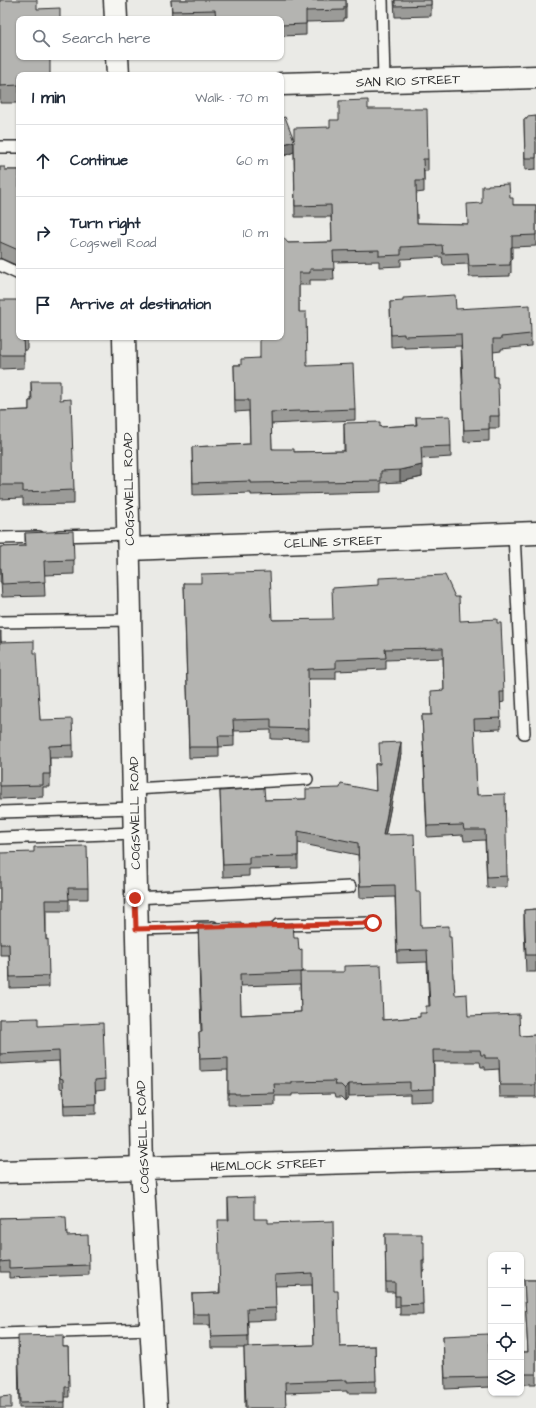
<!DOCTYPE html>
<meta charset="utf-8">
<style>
:root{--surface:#fff;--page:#f6f6f7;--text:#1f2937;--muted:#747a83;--line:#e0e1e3}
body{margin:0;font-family:"Architects Daughter",sans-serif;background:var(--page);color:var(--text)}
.controls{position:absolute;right:12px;bottom:12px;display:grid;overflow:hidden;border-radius:8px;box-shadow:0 1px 3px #0004}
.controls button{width:36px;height:36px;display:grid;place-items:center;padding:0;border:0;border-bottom:1px solid var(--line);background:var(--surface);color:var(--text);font:20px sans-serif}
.stop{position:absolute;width:12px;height:12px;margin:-9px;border:3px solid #c8321e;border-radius:50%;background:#fff}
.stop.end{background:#c8321e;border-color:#fff;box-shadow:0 1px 4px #0008}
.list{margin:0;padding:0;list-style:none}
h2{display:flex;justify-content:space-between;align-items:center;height:52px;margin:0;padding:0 16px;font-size:17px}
h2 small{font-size:13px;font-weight:400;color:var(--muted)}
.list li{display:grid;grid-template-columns:26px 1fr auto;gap:12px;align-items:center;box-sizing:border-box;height:72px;padding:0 16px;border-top:1px solid var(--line)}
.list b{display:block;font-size:15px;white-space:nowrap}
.list p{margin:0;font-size:13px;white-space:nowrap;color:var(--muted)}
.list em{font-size:13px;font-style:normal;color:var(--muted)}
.icon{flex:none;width:22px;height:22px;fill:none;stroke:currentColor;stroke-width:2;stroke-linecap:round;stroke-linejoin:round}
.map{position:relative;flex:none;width:536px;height:1408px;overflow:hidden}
.search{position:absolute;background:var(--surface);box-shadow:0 1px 3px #0004;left:16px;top:16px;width:268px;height:44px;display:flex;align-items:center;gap:10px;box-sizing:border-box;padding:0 14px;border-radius:8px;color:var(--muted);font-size:15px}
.panel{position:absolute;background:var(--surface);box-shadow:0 1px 3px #0004;left:16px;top:72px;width:268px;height:268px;border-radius:8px}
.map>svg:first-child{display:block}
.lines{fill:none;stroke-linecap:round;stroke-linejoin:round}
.lane-casing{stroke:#2b2b2b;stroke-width:14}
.street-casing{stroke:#2b2b2b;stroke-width:25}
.secondary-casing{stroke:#2b2b2b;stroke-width:25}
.lane{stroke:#f6f6f2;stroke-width:11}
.street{stroke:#f6f6f2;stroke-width:22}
.secondary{stroke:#f6f6f2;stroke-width:22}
.wall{fill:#9b9b98;stroke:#2b2b2b;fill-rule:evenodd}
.shaded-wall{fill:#7e7e7c;stroke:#2b2b2b}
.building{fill:#b4b4b1;stroke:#2b2b2b}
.route{stroke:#c8321e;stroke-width:5}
.labels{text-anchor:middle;stroke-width:4;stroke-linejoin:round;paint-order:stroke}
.street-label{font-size:13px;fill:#2b2b2b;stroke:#f6f6f2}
</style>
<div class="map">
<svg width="536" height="1408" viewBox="0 0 536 1408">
<rect width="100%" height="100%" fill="#eaeae6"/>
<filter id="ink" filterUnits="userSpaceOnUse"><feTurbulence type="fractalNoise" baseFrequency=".025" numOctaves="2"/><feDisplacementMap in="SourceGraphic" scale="8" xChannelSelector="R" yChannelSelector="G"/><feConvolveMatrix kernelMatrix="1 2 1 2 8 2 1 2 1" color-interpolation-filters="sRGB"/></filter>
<g filter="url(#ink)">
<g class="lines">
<defs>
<g id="lane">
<path d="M382,0L384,81"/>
<path d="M0,147H19"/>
<path d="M0,265L19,274"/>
<path d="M514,534L524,733"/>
<path d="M59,536L129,534"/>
<path d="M0,538L39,537"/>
<path d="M0,622L131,620"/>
<path d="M134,789L307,779"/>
<path d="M0,812L135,808"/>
<path d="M0,838L135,833"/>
<path d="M135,898L350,887"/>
<path d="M278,925L373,923"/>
<path d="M136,929L213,927"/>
<path d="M0,1334L152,1329"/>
</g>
<g id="street">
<path d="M281,84L536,77"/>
<path d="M129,549L536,533"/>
<path d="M142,1168L156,1408"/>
<path d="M0,1172L536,1157"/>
</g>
<g id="secondary">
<path d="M115,0L116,19"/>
<path d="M117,57L118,75"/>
<path d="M124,337C131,614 135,891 142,1168"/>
</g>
</defs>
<use href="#lane" class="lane-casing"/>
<use href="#street" class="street-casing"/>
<use href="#secondary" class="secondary-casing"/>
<use href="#lane" class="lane"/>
<use href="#street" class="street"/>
<use href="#secondary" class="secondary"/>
</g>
<g class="wall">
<path d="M0,0L19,75V103H0Z"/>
<path d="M171,0H346V18H344V21L306,22V35L281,36V19H172Z"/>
<path d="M394,0H431V16L395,17Z"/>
<path d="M368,109L428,159V171H424V192L416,193L417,223L468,224L482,203L510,198L513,205H536V246L512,247V258H511V273H510V276L469,277L468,264L443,265L442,257L401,259V266L379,267V261L333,262L334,280H310V285H299V312L307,366L355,409V420L271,424L272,449L294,452L344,451V423L380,427L416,425V417L451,446V457L421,459L422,477L400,482L381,483V492L251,495V493L193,495L192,447L250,444L249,411L235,412L234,365H241L260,358L288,243L332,242L331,217H295L294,152L281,157V118L294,140L330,127L339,120Z"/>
<path d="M536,116V169L525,170L524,119H527Z"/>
<path d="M0,167L5,170H19V265H16L0,258Z"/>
<path d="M0,300L19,337H27V350H24V368L0,369Z"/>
<path d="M390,302L456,309L531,334V346L501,349V351L493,352L494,377L497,383L499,416V428H489V441L464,442L461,346L404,348V346L391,347Z"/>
<path d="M31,381L60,400L74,490V504L23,505V498L0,499V411L29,410V401H31Z"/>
<path d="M25,533L74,560V574L44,575L45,596L2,597L1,582H0V547L25,546Z"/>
<path d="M184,583L273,620L460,621L504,692V702L500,703L501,729L474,730L477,795L507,876V887L487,888L485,840L464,841L463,835L427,837L422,715H432L444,690L443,658L386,660V669L336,671V679H308L309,740L271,739V730L234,731V746L219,747V757L189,758Z"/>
<path d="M0,631L1,642L34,653L40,720L73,745V758H50V787H43V797L0,799Z"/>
<path d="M401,754L385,835L416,892L421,927L449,937L453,978L455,995L468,1016L520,1036L536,1035V1097H500L499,1069L485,1070V1067H481L480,1062H434V1101L410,1102V1094L349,1096L345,1101L341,1097H336L335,1093L292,1094V1096H275V1105L235,1106V1105H228V1070L200,1071L199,1032H201L198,923L241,925L294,938L299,950L302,972L383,1020L420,1017L426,1013L429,1006L427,962L397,963L395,897L360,898L358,855L298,843V868L249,869V876L223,877L220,791L265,800L306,799L376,791L375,764H379ZM300,984L301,1012L241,1015L240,986Z"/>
<path d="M0,853L88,888V899H69V911H46V940L49,976V987L10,988L9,955H0Z"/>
<path d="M536,909V972H526L524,927V910Z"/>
<path d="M0,1019L38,1026L105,1079V1089L96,1090V1114L64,1115L63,1089L60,1088L59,1061L0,1064Z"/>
<path d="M228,1198L254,1219L268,1223L334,1291L340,1347L375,1346L376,1393H347V1391L285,1393L286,1408H245L244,1348H211L210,1325H193L192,1294L219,1293L228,1220ZM312,1285L314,1345L248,1347V1321L276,1320L275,1286Z"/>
<path d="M62,1217L67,1236L89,1265V1275L9,1278V1272H0V1218Z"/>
<path d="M385,1234L422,1242L424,1261V1271H422L423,1315H400V1306L395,1307V1292H386Z"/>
<path d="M524,1280H536V1384H521V1352H528Z"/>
<path d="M443,1336L489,1353H491V1385H490V1387L445,1389Z"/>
<path d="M18,1346L68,1347L69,1397H65V1408H19Z"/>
</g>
<g class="shaded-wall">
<path d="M294,141V152L281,157V145Z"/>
<path d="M422,465V477L400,482V470Z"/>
<path d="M401,742V754L383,847V835Z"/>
<path d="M349,1084V1096L345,1101V1089Z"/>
</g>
<g class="building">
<path d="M0,0H37V9L60,8V19H19V57H50V75H19V85L0,86Z"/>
<path d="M171,0H346V7H344V10L306,11V24L281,25V19H272V18L216,19L215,10L172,11Z"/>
<path d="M395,0H431V5L395,6Z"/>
<path d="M368,100V109H427L428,159H423L424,181H416L417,223L468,224L467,204L482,203V186H488V185L509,184L510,198H513V205H536V235L512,236V247H511V261L510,262V265L469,266L468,253L443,254L442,245L401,247V255L379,256V250L333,251L334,269H310V273H299V312H306L307,366L353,364L355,409L271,412L272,449H294V452L345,451L344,423L380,422V427L417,425L416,417L450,416L451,446L421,447L422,465L400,470L381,471V481L251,483V481L193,483L192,447L250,444L249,400H235L234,365H241V359L260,358V337H281V235L288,243L332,242L331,205L295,206L294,141L281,145V118L285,117L294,140V128L330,127V120H339V101Z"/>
<path d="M536,116V158H525L524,119H527V117Z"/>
<path d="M0,167H5V170H19V249H16L0,242Z"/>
<path d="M455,295L456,309L530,305L531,334L501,337V339H493L494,377H497V383H498L499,416H489V429L464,430L462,384H463L461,334L404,336V334L391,335L390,302L403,301V298Z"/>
<path d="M0,300H19V337H23L24,355H0Z"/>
<path d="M31,381H60V400L71,399L74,490L23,492V485H0V411L29,410V401H32Z"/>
<path d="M73,531L74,560L44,561L45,582L2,584L1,568H0V547L26,546L25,533Z"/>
<path d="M270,572L272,619L273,620L333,619L332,588L379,585V578L445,575L455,597H459L460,621L497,619V623H501L504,692H500L501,718L474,719L477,795L505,794L507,876L487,877L485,830H464L463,825L427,826L422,715H432L431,691L444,690L443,648L385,649L386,658L336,660V668L308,669L309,729L271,728V719L233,720L234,736H218L219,747H189L184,583H201V574Z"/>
<path d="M0,631H1V642L34,641V653H36L40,720L72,719L73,745L49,746L50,774H43V785L0,786Z"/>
<path d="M401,742L383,835L414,834L416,892H420L421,927L449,926V937H451L453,978H454L455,995L467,994L468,1016L519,1014L520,1036L536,1035V1085H500L499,1058H485V1055H481L480,1050H433L434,1089L410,1090V1082L349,1084L345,1089L341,1085H336L335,1081L292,1082V1084H274L275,1093L235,1094V1093H228V1058L200,1059L199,1032H202L198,923L241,922V925L293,923L294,938H298L299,950L302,949V972L240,974L241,1015L301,1012L300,972H344V966L381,965L383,1020L420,1017V1013H426V1006H430L427,950L397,951L395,885L360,886L358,843L298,831V856L249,857V864L223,865L220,791L264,788L265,800L306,799V789L340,788L341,784L376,791L375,764H380L379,743Z"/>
<path d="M87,846L88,888H68L69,900H45L46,940L48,939L49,976L10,977L9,944H0V853L34,852V847Z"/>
<path d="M536,909V955H526L524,910Z"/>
<path d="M38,1018V1026L103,1023L105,1079L95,1080L96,1104L64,1105L63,1079L60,1078L59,1051L0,1054V1019Z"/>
<path d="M254,1197V1219H268V1223L333,1221L334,1291H338L340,1347L375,1346L376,1381L347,1382V1380L285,1382L286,1408H246L244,1347L314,1345L312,1273L275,1275L276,1308L247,1309L248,1336L211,1337L210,1314H193L192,1294L220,1293L218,1220H229L228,1198Z"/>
<path d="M62,1216V1217H66L67,1236L88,1235L89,1265L9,1268V1261L0,1262V1218Z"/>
<path d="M385,1234H422V1242H424V1261H422L423,1304L400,1305V1296H395V1282H386Z"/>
<path d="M524,1280H536V1374H521V1352H528Z"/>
<path d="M488,1334L489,1353H491V1375H490V1377L445,1378L443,1336Z"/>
<path d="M63,1335V1347H68L69,1387H65V1402L20,1403L18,1336Z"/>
<path d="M11,1396V1408H0V1397Z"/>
</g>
</g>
<g class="lines" filter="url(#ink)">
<path class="route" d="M135,898L136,929L373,923"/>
</g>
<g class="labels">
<g class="street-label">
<text transform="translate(408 80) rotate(-2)" y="5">SAN RIO STREET</text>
<text transform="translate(128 489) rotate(-91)" y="5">COGSWELL ROAD</text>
<text transform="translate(333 541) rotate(-2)" y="5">CELINE STREET</text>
<text transform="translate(134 813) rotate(-91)" y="5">COGSWELL ROAD</text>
<text transform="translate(142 1137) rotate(-92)" y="5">COGSWELL ROAD</text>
<text transform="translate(268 1164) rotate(-2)" y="5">HEMLOCK STREET</text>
</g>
</g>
</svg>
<div class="controls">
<button>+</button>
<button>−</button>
<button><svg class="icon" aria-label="locate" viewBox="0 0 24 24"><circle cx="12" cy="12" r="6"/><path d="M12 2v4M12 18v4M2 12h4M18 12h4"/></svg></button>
<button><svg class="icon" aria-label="layers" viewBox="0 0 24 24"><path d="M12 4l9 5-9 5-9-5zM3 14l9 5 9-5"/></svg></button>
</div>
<div class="stop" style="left:373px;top:923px"></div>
<div class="stop end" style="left:135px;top:898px"></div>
<div class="search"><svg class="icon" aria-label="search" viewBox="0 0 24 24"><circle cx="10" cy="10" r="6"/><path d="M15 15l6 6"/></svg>Search here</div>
<section class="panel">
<h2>1 min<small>Walk · 70 m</small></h2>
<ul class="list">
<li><svg class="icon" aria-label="ahead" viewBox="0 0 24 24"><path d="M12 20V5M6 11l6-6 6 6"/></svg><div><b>Continue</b></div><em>60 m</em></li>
<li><svg class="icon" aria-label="right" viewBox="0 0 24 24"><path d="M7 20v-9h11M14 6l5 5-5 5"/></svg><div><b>Turn right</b><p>Cogswell Road</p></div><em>10 m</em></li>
<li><svg class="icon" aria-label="arrive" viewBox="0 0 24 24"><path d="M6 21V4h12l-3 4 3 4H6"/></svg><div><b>Arrive at destination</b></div></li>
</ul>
</section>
</div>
